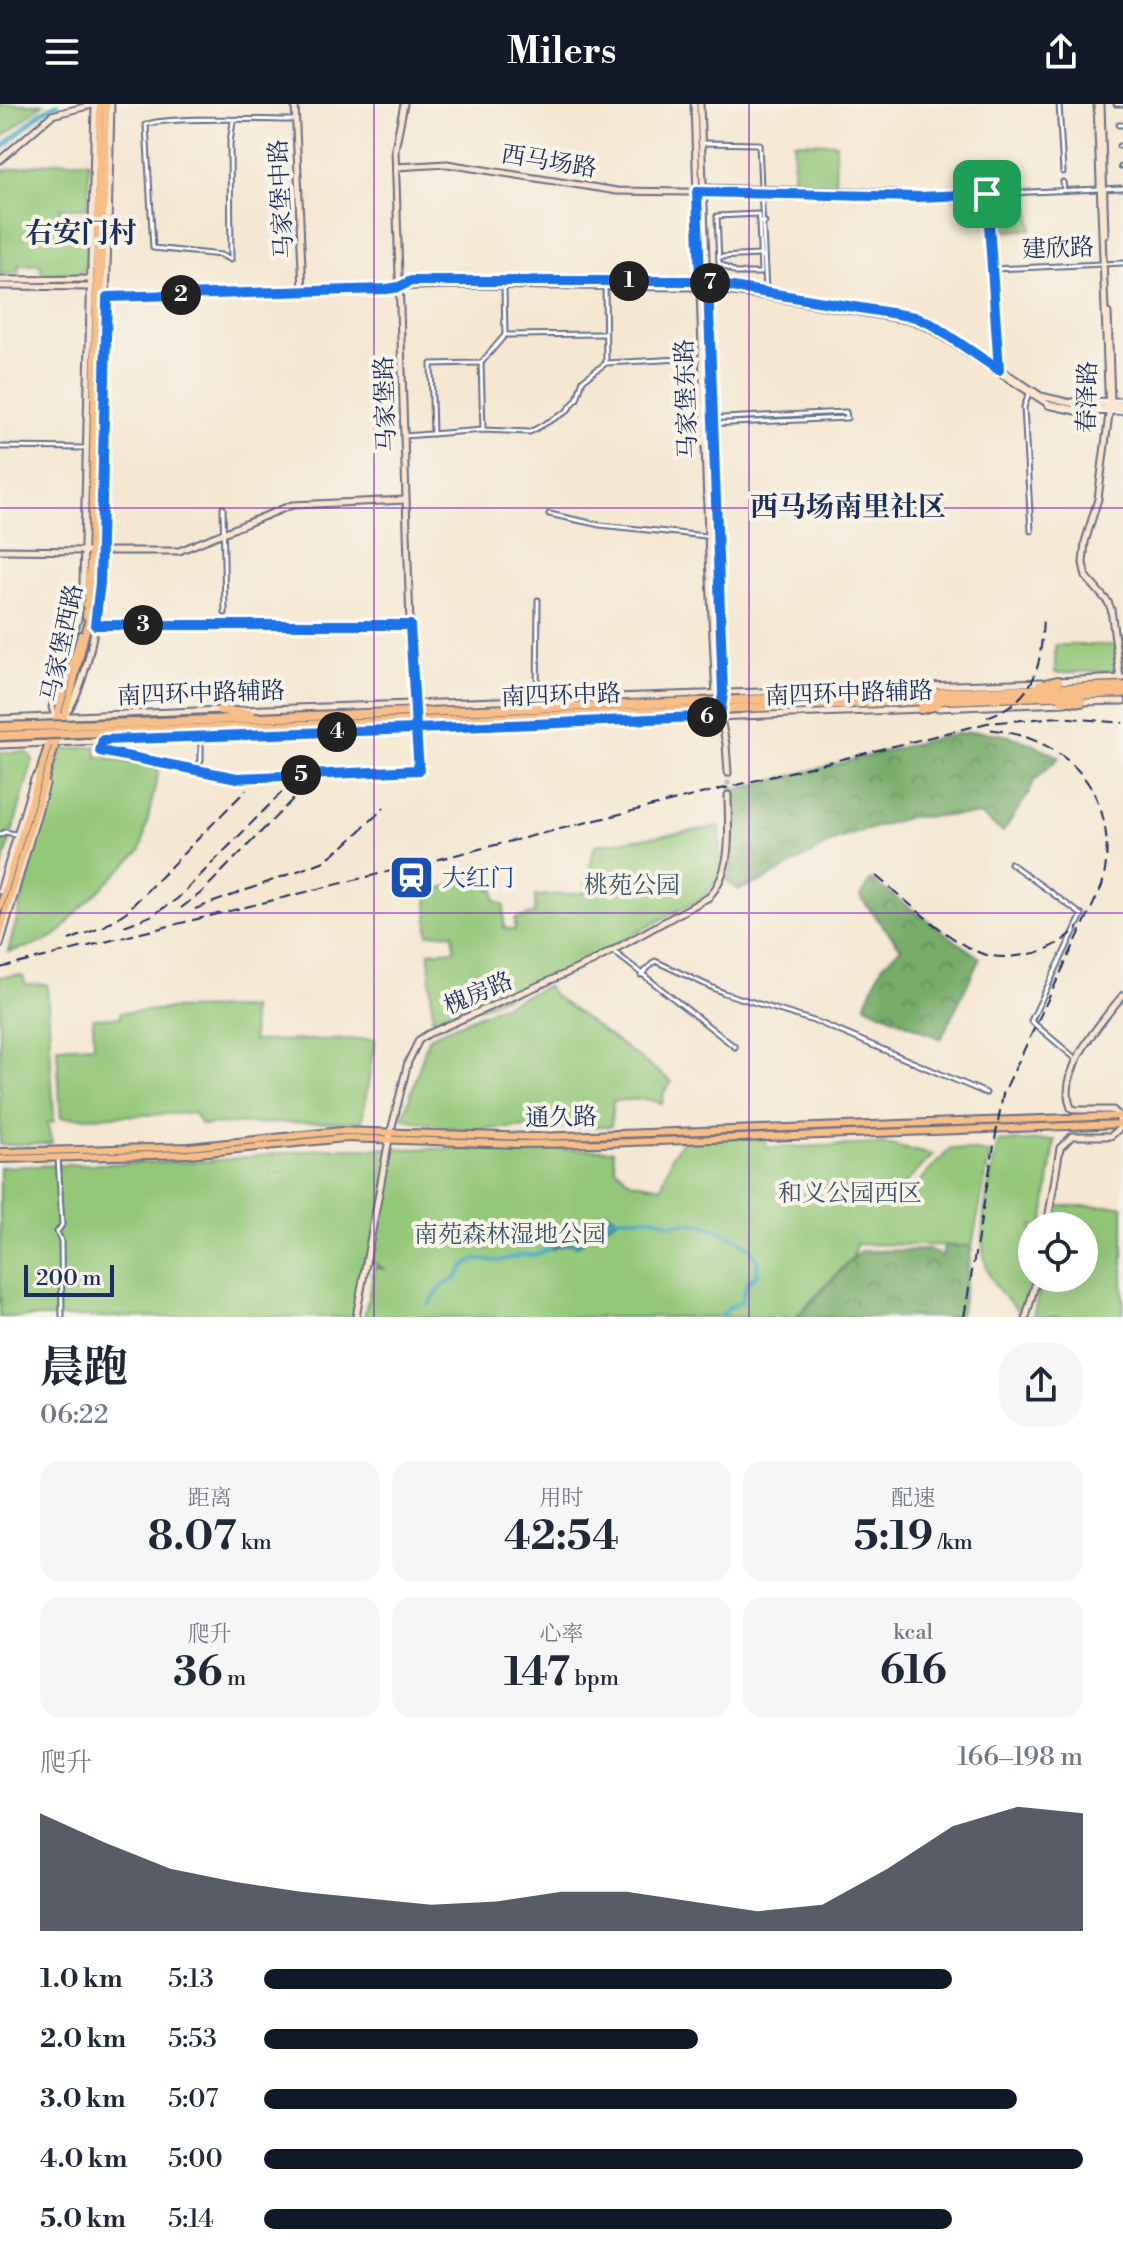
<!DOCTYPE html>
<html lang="zh">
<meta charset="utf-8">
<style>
:root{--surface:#fff;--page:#f6f6f7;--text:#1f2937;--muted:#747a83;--accent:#111827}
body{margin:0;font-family:"Libre Bodoni","Noto Serif SC",serif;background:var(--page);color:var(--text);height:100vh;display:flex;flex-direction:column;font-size:30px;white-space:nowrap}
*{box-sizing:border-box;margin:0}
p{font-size:26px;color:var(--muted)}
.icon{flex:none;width:44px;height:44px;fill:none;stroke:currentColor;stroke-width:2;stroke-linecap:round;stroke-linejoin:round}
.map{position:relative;height:1213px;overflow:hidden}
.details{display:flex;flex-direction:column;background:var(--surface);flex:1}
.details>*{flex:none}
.controls{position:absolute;left:1018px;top:1108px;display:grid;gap:16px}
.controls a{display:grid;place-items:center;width:80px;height:80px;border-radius:50%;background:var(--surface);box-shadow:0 8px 32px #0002;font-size:40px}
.scale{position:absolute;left:24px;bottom:20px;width:90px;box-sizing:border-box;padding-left:8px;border:4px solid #1b2f5e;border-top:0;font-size:22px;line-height:28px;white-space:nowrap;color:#1b2f5e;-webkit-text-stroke:6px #f7f3e8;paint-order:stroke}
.pin{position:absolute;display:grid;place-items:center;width:68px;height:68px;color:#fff;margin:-34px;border-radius:16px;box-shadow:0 4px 12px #0006}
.km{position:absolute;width:40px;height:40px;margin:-20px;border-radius:50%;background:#222;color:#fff;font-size:22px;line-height:40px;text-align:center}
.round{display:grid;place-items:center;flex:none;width:84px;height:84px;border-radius:32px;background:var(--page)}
.headline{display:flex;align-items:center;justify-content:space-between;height:136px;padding:0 40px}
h1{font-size:44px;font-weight:700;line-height:60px}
.stats{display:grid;grid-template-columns:repeat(3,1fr);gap:12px;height:136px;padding:8px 40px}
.stats div{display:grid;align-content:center;border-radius:20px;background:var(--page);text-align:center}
.stats b{font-size:40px;font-weight:700}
.stats small{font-size:22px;font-weight:400}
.stats p{font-size:22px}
.chart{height:224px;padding:16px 40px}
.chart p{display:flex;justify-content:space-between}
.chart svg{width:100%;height:144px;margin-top:8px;fill:var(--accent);opacity:.7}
ul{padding:0 40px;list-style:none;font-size:26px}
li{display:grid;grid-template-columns:128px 96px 1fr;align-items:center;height:60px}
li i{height:20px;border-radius:10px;background:var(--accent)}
header{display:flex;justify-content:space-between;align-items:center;height:104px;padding:0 40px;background:var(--accent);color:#fff;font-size:36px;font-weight:700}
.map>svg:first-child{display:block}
.green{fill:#94c879;stroke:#587c6c;stroke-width:2}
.forest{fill:url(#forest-crowns);stroke:#496e64;stroke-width:2}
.water{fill:#40a9c0;stroke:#2e6c8f;stroke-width:2}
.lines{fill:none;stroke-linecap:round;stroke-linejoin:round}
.canal{stroke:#40a9c0;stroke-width:4}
.river{stroke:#40a9c0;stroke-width:5}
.secondary-tunnel{stroke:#c9c2bb;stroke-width:5;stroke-dasharray:5 2.5;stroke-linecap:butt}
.street-casing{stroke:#676f87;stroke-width:7}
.secondary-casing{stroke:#676f87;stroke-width:9}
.primary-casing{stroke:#676f87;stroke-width:10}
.highway-casing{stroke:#676f87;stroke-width:12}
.street{stroke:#fff;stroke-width:3}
.secondary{stroke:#fce5cf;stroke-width:5}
.primary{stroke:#f7be88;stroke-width:6}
.highway{stroke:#f7be88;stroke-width:8}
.rail{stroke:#1b2f5e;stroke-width:2;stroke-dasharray:12 6;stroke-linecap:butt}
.highway-bridge-casing{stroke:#676f87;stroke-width:12;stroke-linecap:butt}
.highway-bridge{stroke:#f7be88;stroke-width:8}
.route-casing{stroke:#fff;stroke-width:16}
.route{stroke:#1a73e8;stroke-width:10}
.grid{fill:none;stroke:#7b2cbf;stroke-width:2;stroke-opacity:0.55}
.labels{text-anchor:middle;stroke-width:8;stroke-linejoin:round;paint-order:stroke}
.street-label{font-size:24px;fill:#1b2f5e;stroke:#f7f3e8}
.transit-label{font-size:24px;fill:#164399;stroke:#f7f3e8;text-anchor:start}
.park-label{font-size:24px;fill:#395565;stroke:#f7f3e8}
.quarter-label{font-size:28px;font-weight:bold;fill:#1b2f5e;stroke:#f7f3e8}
</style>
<header><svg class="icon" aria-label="menu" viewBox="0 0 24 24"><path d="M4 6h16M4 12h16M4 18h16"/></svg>Milers<svg class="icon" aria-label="share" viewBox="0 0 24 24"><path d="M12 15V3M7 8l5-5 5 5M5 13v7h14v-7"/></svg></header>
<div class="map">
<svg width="1123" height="1213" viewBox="0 0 1123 1213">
<defs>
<pattern id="forest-crowns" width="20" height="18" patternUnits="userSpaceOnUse" patternTransform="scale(2)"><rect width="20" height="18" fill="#77ac69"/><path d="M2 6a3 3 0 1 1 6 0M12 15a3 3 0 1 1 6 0" fill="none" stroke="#618c5a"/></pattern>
</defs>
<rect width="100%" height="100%" fill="#f7f3e8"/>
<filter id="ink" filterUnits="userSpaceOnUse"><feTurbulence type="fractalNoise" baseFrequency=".0125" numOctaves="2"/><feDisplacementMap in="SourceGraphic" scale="16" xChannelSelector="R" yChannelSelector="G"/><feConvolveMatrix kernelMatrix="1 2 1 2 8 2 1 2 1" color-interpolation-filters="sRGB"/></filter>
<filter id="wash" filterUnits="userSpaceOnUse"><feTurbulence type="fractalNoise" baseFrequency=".006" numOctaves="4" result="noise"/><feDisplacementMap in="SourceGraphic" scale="32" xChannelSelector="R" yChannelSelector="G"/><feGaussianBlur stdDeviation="1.8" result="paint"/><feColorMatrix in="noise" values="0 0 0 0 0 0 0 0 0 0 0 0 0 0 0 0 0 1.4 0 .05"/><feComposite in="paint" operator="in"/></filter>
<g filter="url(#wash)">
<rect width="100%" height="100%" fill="#f5e7d2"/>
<!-- green -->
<g class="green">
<path d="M 0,0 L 43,0 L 0,35 Z"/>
<path d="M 794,38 L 836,39 L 835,83 L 793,83 Z"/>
<path d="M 87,57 L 89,59 L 88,104 L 60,104 L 64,130 L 88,130 L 86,164 L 80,169 L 41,170 L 41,161 L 19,161 L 18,170 L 0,170 L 0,67 L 52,58 Z"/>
<path d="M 1029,92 L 1032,125 L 995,128 L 992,94 Z"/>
<path d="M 1055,541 L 1123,541 L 1123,566 L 1055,569 Z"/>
<path d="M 98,642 L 96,652 L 159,665 L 141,746 L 72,813 C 59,837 33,842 8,848 L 62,646 Z"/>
<path d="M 0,648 L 27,648 L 33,656 L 0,771 Z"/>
<path d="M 720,723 C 720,750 724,775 702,794 L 574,862 L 433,924 L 429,848 L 455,846 L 453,829 L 428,830 L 427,789 L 478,772 L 489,784 L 495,785 L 495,796 L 504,801 L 504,824 L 515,826 L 515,815 L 535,809 L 535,792 L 584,789 L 595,741 Z"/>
<path d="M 18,871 L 23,872 L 26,881 L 47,880 L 54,1018 L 47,1019 L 52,1039 L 0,1041 L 0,873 Z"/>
<path d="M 547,882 L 553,891 L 672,978 L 664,988 L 662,1000 L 647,995 L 613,997 L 611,1022 L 461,1025 L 403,1015 L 429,933 Z"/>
<path d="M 251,904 L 253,937 L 375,935 L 362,1017 L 201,1021 L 194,1009 L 61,1014 L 57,943 L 94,941 L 93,914 L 120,913 L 120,909 L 168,905 Z"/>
<path d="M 765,1028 L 766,1044 L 885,1040 L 933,1051 L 900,1085 L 904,1094 L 951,1044 L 990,1049 L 972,1142 L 856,1140 L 853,1153 L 795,1213 L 364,1213 L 375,1162 L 385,1166 L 375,1159 L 365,1157 L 354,1213 L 0,1213 L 0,1063 L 209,1057 L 331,1044 L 613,1046 L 615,1063 L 630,1077 L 661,1083 L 672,1052 L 687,1030 Z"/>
<path d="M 1055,1036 L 1043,1122 L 1032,1122 L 1032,1171 L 1021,1209 C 1012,1200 1002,1192 995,1181 C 969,1141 990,1081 998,1038 Z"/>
<path d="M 1055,1102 L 1123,1102 L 1123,1213 L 1033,1213 L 1042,1174 L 1084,1174 L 1087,1171 L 1084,1122 L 1053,1122 Z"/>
</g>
<!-- forest -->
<g class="forest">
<path d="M 971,628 C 1004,626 1032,639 1060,653 L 1034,677 L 1029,689 L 1003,728 L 979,711 L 909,713 L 838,735 L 763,777 L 738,786 L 727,777 L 731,758 L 731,687 L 945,632 Z"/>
<path d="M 871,776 L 980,854 L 941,935 L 865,901 L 882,862 L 901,844 L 860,793 Z"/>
<path d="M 944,1142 L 972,1142 L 960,1213 L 798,1213 L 860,1147 L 931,1146 L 942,1153 Z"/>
</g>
<!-- water -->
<path class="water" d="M 602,1108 L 608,1108 L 616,1113 L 617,1116 L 594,1128 L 577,1142 L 568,1140 L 549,1146 L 580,1127 Z"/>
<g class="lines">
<!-- canal -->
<g class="canal">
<path d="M 616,1114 L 655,1114 L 670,1120 L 693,1119 L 711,1124 L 738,1135 L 751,1145 L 757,1155 L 758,1170 L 747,1179 L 741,1198 L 730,1203 L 721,1213"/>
<path d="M 429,1200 L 441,1183 L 457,1174 L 464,1162 L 476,1155 L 498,1157 L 522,1151 L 535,1151 L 549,1145"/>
</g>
<!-- river -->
<path class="river" d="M 0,46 L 39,10 L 57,0"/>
</g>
</g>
<g filter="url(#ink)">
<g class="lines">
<!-- secondary-tunnel -->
<path class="secondary-tunnel" d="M 728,669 L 728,691"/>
<defs>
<g id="street">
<path d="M 1059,0 L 1063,68"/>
<path d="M 1116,0 L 1123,0"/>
<path d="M 233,17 L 230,39 L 231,156 L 221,151 L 153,144 L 146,21 C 161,12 270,16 295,16"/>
<path d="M 1119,21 L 1123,21"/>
<path d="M 703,39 L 759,40 L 766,188"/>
<path d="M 1119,42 L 1123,42"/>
<path d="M 1121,63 L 1123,63"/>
<path d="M 1063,78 L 1064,86"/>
<path d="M 987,90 L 999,266"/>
<path d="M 903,91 L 919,93 L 1123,84"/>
<path d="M 759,118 L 761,169 L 736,169 L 719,159 L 717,112 L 758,110 L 759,118 L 765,118"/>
<path d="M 719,153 L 759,151"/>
<path d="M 994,165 L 1123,159"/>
<path d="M 605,182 L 606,259"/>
<path d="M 505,231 L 604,230"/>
<path d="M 481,259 L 483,326"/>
<path d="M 1029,290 L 1024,303 L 1031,427"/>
<path d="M 1071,297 L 1123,296"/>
<path d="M 1048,302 L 1080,309 L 1123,308"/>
<path d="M 705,315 L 846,308 L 847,314 L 705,320"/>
<path d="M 433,330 L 431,260 L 481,259 L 505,231 L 504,183"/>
<path d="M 404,332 L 483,326 L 530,328 L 566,308 L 577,295 L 583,276 L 606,259 L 700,254"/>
<path d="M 0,343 L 84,344"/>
<path d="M 223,404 L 225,509"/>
<path d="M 549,410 L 600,421 L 715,433"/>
<path d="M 95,521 L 410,521"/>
<path d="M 537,595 L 538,496"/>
<path d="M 103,636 L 100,647 L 196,667 L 201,656 L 201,633"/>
<path d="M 196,667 L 237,674 L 419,666 L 416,626"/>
<path d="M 0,731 L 5,728 L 15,730"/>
<path d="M 1010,759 L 1082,811 L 1031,917 L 1076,955"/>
<path d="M 613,847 L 735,943"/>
<path d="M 641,871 L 655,857 L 724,889 L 820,919 L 986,989"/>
<path d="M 58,1054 L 62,1121 L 57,1128 L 61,1137 L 62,1213"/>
</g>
<g id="secondary">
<path d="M 295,0 L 303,188"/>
<path d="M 404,0 L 395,45 L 410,521 L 416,620"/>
<path d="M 694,0 L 708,433 L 716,593"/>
<path d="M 700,0 L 723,591"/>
<path d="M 1097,0 L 1109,310 L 1098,395 L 1085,438 L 1083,459 L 1086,473 L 1108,498 L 1111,505 L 1120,574"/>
<path d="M 1101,0 L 1105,131"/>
<path d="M 0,56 L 52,11 L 96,0"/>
<path d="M 396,63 L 447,60 L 617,87 L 903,91 L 895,89 L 703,84 L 697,88"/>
<path d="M 0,176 L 90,175"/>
<path d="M 0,182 L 91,183"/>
<path d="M 400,183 L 411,177 L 700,177 L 915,213 L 931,220 L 1041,292 L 1075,300 L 1123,300"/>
<path d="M 101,193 L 447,181 L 691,183 L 765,192 L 913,217 L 929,224 L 1048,300 L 1075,306 L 1123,304"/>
<path d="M 1108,209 L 1111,299"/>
<path d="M 0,446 L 87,447"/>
<path d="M 101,447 L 179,447 L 292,401 L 406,396"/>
<path d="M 1056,577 L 1123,574"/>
<path d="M 1080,598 L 1123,597"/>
<path d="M 936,604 L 1066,599"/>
<path d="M 241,606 L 1042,578"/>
<path d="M 720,610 L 726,640 L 728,669"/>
<path d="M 64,612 C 85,586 94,530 99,497 L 111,0"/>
<path d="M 55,613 L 52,603 L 78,515 L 83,479 L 95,0"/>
<path d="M 0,615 L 223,606"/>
<path d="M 560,619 L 922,605"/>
<path d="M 217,633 L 546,619"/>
<path d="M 0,641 L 203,633"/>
<path d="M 0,787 L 34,675 L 38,670"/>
<path d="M 0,841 L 46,680"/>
<path d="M 1047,1122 L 1060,1044 L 1072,1032 L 1111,1032 L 1120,1024 L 1119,1012 L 1113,1006 L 1076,1006 L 1071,1004 C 1056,967 1102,917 1123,891"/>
<path d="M 356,1213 L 389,1035 L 408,958 L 419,936 L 428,930 L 592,858 L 709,793 C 734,765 728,725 728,691"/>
<path d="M 1026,1213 L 1037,1174"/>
</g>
<g id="primary">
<path d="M 86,512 L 91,447 L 100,0"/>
<path d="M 0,803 L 81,531"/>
<path d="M 0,827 L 72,585 L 93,497 L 106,0"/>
<path d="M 0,1048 L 189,1043 L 341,1027 L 535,1033 L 1123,1012"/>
<path d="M 0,1055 L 189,1050 L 345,1034 L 517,1040 L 605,1039 L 1123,1020"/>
</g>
<g id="highway">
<path d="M 1040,581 L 1058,577"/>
<path d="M 872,584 L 890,588"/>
<path d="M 740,596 L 1123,582"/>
<path d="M 1062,596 L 1081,598"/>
<path d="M 741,604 L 1123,589"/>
<path d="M 921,605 L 937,601"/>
<path d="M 220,606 L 250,610"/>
<path d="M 420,608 L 700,598"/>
<path d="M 420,617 L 700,606"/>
<path d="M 135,619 L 411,608"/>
<path d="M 544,619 L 563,615"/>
<path d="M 135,627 L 412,617"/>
<path d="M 201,633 L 220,629"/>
</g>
</defs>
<!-- street casing -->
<use href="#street" class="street-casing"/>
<!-- secondary casing -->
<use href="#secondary" class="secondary-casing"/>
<!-- primary casing -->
<use href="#primary" class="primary-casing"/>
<!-- highway casing -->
<use href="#highway" class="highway-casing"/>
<!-- street -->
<use href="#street" class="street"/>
<!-- secondary -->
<use href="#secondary" class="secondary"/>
<!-- primary -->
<use href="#primary" class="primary"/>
<!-- highway -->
<use href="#highway" class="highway"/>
<!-- rail -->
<g class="rail">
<path d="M 987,613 C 1039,594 1041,560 1043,512"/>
<path d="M 876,772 C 903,793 955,844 987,851 C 999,854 1012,853 1024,851 C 1046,848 1063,839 1078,823"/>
<path d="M 181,804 L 201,789 L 304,684"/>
<path d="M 195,805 L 322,758 L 345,741 L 384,704"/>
<path d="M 124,822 L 153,811 L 177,795 L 286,684"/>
<path d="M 69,836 L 103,823 L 126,808 L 246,686"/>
<path d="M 0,864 L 987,619 L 1060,613 L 1123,619"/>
<path d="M 964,1213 L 1003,990 L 1102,782 C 1123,694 1071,632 985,625"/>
</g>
<defs>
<g id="highway-bridge">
<path d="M 700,598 L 740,596"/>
<path d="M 700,606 L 741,604"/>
<path d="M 411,608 L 420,608"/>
<path d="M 412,617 L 420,617"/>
<path d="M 0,623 L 135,619"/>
<path d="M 0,632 L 135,627"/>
</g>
</defs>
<!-- highway-bridge casing -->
<use href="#highway-bridge" class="highway-bridge-casing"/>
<!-- highway-bridge -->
<use href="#highway-bridge" class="highway-bridge"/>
</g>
</g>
<g class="lines" filter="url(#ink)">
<defs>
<path id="route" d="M 987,90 L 919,93 L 697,88 L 700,177 L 411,177 L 399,183 L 387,185 L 107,193 L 100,479 L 95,521 L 410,521 L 416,625 L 103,636 L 100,647 L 237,674 L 419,666 L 416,625 L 720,612 L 723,589 L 708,179 L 915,213 L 931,220 L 999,266 L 987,90"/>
</defs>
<!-- route casing -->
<use href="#route" class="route-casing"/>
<!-- route -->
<use href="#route" class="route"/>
</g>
<!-- grid -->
<path class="grid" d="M 374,0 L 374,1213M 749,0 L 749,1213M 0,404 L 1123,404M 0,809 L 1123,809"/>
<!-- icons -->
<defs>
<symbol id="station-square" viewBox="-11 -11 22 22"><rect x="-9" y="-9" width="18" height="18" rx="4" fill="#1a4fb4" stroke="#f7f3e8"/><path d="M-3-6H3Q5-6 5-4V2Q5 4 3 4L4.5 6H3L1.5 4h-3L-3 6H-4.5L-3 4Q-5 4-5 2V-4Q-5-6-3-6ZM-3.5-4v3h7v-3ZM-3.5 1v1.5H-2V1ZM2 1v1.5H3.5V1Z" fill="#fff"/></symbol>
</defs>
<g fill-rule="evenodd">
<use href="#station-square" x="386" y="748" width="51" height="51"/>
</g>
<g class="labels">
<!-- street labels -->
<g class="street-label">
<text transform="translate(549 57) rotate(9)" y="8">西马场路</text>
<text transform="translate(281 95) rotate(-93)" y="8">马家堡中路</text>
<text transform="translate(1058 144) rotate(-2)" y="8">建欣路</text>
<text transform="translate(1087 293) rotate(-89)" y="8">春泽路</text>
<text transform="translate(686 295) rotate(-92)" y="8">马家堡东路</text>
<text transform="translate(385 300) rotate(-92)" y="8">马家堡路</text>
<text transform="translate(62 539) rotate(-78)" y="8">马家堡西路</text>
<text transform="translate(201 589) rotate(-2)" y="8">南四环中路辅路</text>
<text transform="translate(849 589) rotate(-2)" y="8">南四环中路辅路</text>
<text transform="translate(561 591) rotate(-2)" y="8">南四环中路</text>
<text transform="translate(478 889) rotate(-23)" y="8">槐房路</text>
<text transform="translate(561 1013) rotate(-1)" y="8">通久路</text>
</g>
<!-- transit labels -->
<g class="transit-label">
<text x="442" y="782">大红门</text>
</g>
<!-- park labels -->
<g class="park-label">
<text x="632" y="789">桃苑公园</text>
<text x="850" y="1097">和义公园西区</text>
<text x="510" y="1138">南苑森林湿地公园</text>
</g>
<!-- quarter labels -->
<g class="quarter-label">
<text x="81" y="138">右安门村</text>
<text x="848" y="412">西马场南里社区</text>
</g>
</g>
</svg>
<div class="controls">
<a><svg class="icon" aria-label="locate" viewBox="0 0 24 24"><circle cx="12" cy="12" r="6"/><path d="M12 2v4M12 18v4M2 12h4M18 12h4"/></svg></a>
</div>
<div class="scale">200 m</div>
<div class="pin" style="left:987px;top:90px;background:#1e9e55"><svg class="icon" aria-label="arrive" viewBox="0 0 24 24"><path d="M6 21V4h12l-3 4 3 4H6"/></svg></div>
<b class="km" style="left:629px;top:177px">1</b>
<b class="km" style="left:181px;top:191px">2</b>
<b class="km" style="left:143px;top:521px">3</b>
<b class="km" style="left:337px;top:628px">4</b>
<b class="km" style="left:301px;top:671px">5</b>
<b class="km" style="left:707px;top:613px">6</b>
<b class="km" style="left:710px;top:179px">7</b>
</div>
<section class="details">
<div class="headline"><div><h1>晨跑</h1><p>06:22</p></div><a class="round"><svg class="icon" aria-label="share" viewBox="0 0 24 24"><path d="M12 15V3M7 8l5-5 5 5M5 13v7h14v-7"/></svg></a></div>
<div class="stats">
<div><p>距离</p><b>8.07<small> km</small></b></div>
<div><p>用时</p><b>42:54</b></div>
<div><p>配速</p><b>5:19<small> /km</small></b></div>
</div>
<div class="stats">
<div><p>爬升</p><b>36<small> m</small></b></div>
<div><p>心率</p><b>147<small> bpm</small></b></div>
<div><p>kcal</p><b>616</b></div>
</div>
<div class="chart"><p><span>爬升</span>166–198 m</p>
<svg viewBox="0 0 160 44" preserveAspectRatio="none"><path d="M0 44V8L10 17L20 25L30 29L40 32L50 34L60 36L70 35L80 32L90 32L100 35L110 38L120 36L130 25L140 12L150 6L160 8V44z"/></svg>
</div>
<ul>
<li><b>1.0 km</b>5:13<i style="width:84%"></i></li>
<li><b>2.0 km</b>5:53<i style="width:53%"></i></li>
<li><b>3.0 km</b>5:07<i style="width:92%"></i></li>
<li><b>4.0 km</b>5:00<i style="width:100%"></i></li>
<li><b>5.0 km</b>5:14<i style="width:84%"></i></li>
</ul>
</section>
